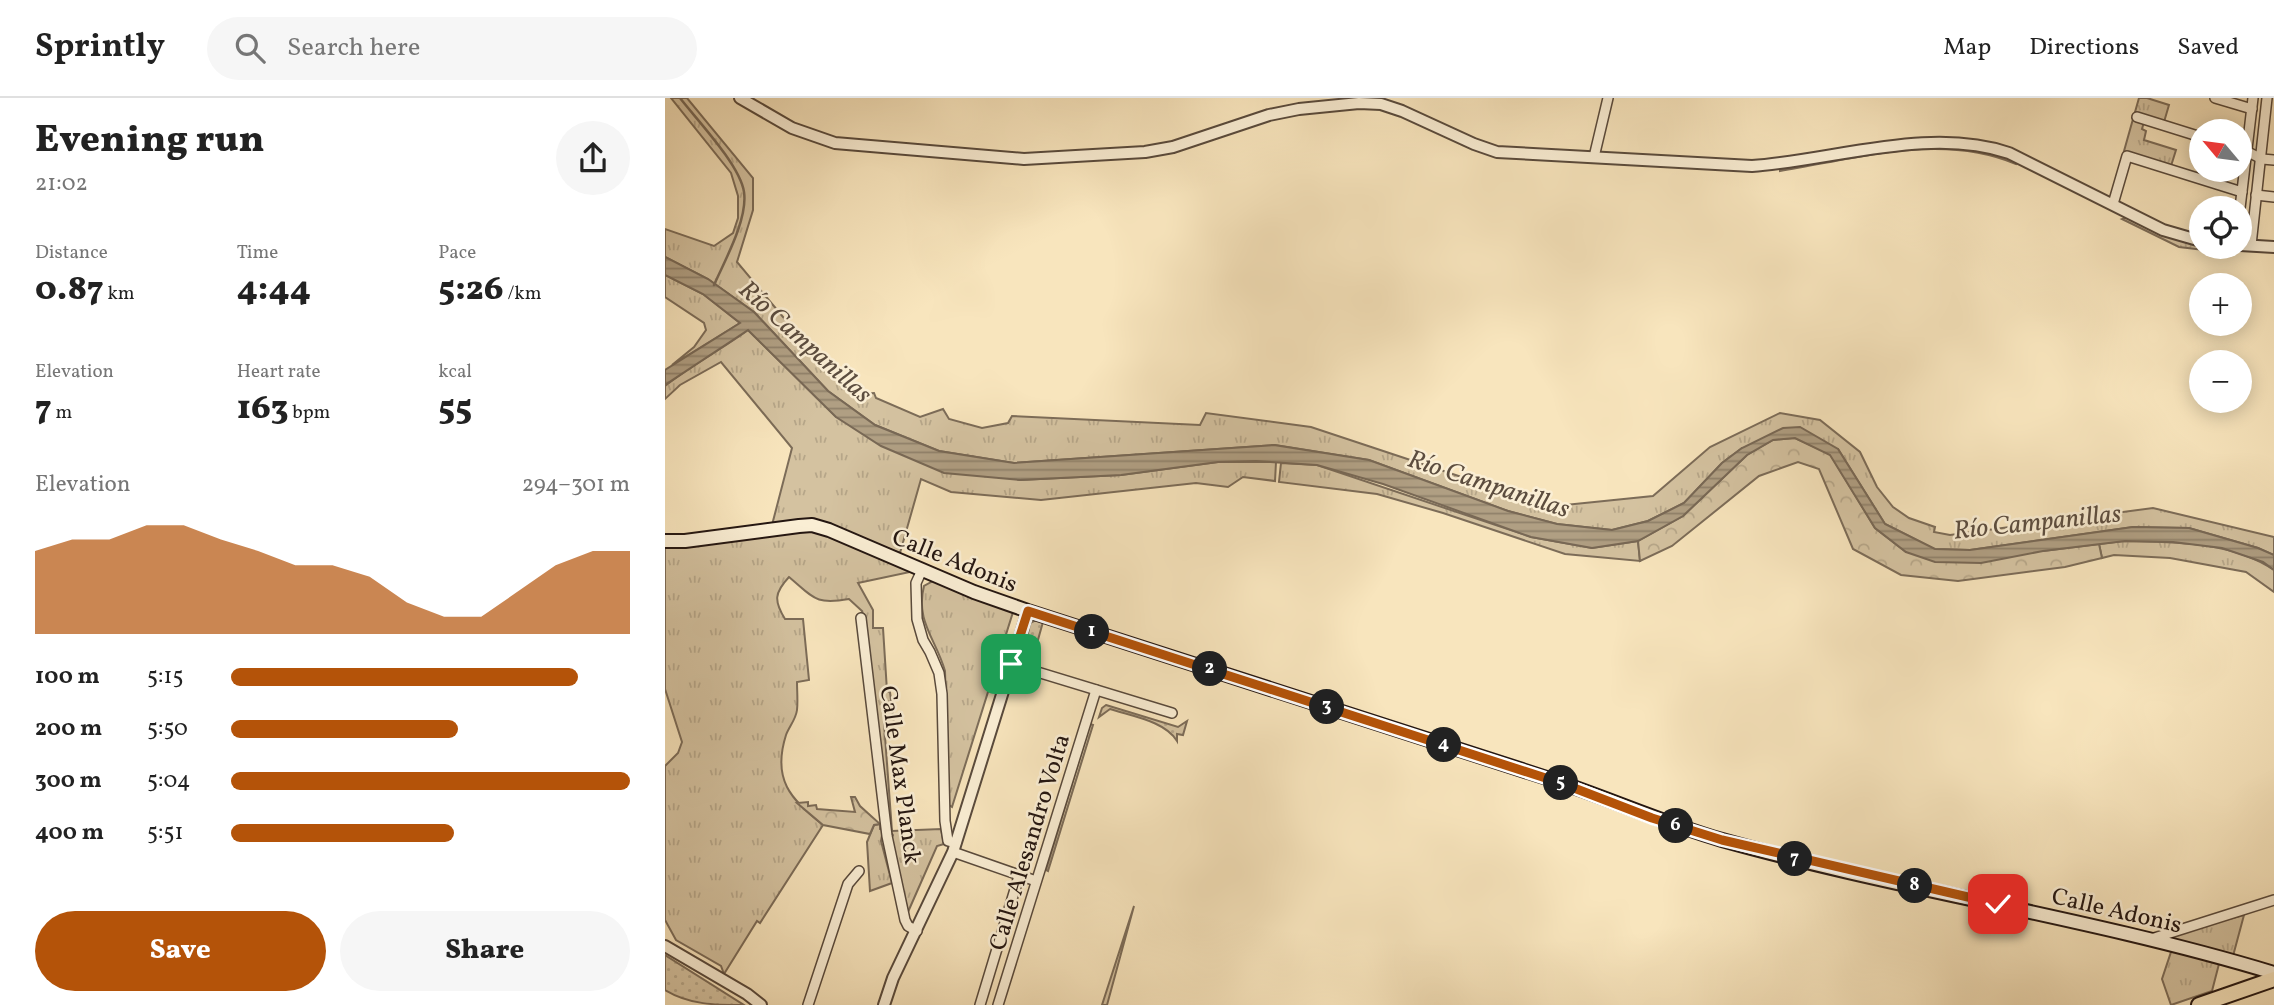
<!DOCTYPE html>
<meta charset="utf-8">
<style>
:root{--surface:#fff;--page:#f6f6f6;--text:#222;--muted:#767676;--line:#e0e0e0;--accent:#b45309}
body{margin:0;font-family:Vollkorn,serif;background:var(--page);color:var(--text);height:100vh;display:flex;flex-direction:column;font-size:26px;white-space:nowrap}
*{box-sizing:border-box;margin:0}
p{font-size:23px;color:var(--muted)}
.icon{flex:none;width:38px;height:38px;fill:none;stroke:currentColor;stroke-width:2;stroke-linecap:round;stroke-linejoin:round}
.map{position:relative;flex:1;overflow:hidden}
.drawer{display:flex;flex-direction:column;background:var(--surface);width:665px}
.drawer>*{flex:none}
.needle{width:46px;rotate:299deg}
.tools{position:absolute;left:1524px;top:21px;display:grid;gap:14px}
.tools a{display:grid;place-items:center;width:63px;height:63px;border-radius:50%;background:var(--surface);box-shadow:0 4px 18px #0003;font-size:35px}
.pin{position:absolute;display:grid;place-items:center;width:60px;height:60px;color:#fff;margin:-30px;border-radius:14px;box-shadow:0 4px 10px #0006}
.km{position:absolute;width:35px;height:35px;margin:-18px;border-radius:50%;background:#222;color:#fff;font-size:19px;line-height:35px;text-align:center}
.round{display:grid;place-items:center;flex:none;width:74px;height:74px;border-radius:37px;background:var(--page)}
.summary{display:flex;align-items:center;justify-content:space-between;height:119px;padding:0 35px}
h1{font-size:38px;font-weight:800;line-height:52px}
.stats{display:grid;grid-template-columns:repeat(3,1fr);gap:10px;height:119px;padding:7px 35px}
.stats div{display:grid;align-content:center}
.stats b{font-size:35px;font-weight:800}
.stats small{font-size:19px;font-weight:400}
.stats p{font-size:19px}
.chart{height:196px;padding:14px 35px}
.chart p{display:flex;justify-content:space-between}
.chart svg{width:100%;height:126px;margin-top:7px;fill:var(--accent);opacity:.7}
.primary-button{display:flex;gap:14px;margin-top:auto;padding:14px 35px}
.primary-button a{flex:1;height:80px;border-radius:42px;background:var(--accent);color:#fff;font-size:28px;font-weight:800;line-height:80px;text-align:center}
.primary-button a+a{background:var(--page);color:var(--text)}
ul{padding:0 35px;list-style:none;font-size:23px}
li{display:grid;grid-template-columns:112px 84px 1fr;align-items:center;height:52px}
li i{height:18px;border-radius:9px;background:var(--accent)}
header{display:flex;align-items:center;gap:42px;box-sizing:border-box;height:98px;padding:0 35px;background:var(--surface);border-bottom:2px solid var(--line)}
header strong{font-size:33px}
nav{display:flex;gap:38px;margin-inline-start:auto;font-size:24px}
.search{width:490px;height:63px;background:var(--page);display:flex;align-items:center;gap:18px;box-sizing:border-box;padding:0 24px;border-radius:38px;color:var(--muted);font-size:26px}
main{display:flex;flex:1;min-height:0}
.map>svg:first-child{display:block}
.grass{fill:url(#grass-tufts);stroke:#7c6c58;stroke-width:2}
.forest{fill:url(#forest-crowns);stroke:#7c6c58;stroke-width:2}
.park{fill:url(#park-dots);stroke:#7c6c58;stroke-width:2}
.water{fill:url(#water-rules);stroke:#786855;stroke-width:2}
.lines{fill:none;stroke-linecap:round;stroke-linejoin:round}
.stream{stroke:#786855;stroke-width:2.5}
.minor-casing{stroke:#594a3c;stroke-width:12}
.tertiary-casing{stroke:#594a3c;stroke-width:14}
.secondary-casing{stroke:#241611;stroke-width:16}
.primary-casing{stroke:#241611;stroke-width:18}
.minor{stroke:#faeed4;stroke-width:9}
.tertiary{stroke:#faeed4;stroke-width:10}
.secondary{stroke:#faeed4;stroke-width:12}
.primary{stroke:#f8e5bd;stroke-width:14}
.route-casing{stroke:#fff;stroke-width:14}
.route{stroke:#b45309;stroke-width:9}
.labels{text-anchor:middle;stroke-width:5;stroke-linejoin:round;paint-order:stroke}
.street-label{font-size:24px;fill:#241611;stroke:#faeed4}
.water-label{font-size:26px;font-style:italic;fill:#5c4d3f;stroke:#faeed4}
</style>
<header>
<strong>Sprintly</strong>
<div class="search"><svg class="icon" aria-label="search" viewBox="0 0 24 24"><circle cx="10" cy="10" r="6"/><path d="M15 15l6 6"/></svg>Search here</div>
<nav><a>Map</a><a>Directions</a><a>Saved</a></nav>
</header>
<main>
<section class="drawer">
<div class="summary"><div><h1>Evening run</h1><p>21:02</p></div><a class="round"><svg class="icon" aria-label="share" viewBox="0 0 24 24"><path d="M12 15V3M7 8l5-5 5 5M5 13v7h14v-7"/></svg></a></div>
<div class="stats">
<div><p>Distance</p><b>0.87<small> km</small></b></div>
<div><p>Time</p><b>4:44</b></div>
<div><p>Pace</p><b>5:26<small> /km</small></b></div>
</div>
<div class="stats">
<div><p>Elevation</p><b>7<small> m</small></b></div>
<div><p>Heart rate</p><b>163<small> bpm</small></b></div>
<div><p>kcal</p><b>55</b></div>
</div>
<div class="chart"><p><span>Elevation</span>294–301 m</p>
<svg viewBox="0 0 160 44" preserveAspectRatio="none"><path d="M0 44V15L10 11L20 11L30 6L40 6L50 11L60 15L70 20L80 20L90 24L100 33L110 38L120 38L130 29L140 20L150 15L160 15V44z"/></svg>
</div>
<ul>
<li><b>100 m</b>5:15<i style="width:87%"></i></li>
<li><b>200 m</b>5:50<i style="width:57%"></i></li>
<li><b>300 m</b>5:04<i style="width:100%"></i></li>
<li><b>400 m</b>5:51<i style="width:56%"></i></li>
</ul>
<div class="primary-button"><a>Save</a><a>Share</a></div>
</section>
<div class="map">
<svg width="1609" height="907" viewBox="0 0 1609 907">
<defs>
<pattern id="grass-tufts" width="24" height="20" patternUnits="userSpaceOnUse" patternTransform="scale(1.75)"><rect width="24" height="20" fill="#d4c2a0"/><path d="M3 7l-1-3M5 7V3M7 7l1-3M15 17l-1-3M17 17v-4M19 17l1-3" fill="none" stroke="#b6a689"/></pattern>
<pattern id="forest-crowns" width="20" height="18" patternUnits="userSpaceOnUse" patternTransform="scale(1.75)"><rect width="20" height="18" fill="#d4c2a0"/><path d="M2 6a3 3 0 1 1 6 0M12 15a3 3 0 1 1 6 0" fill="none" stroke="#b6a689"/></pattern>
<pattern id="park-dots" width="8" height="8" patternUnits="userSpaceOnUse" patternTransform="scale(1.75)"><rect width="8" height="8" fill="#d4c2a0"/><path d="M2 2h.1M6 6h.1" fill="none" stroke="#b6a689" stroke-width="1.8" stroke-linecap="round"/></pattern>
<pattern id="water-rules" width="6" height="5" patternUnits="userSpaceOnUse" patternTransform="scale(1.75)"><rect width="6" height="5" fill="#b09f83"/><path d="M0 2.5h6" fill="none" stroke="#8f816a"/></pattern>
</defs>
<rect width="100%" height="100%" fill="#f8e5bd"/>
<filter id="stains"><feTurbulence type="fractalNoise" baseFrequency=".00286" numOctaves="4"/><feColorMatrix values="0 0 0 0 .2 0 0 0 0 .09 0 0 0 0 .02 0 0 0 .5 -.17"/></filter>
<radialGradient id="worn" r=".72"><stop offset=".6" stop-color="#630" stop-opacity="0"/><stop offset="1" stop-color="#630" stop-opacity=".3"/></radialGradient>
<!-- grass -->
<g class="grass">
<path d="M 6,0 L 22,0 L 88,80 L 88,112 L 72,164 L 144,250 L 195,296 L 209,295 L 211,300 L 255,319 L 278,311 L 284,321 L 317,330 L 343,325 L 347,318 L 535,327 L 541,315 L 646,329 L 866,402 L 900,407 L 988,398 L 1045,349 L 1115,315 L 1155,322 L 1195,354 L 1212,389 L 1228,409 L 1244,420 L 1270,429 L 1269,434 L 1285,437 L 1488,410 L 1609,439 L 1609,457 L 1593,450 L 1524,430 L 1468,429 L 1305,452 L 1269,451 L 1220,426 L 1173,351 L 1077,350 L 1057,365 L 1019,405 L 983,423 L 947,432 L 892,426 L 843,413 L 704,362 L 610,347 L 349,365 L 274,353 L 210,327 L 163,293 L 89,214 L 43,181 L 0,159 L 0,131 L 49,148 L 68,135 L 73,120 L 73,98 L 66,75 Z"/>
<path d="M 1474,0 L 1482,0 L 1504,7 L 1499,24 L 1470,14 Z"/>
<path d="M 1468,21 L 1479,24 L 1477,31 L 1481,33 L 1479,42 L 1511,52 L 1506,68 L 1459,53 Z"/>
<path d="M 1246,49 L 1305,50 L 1352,63 L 1351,66 C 1276,34 1191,61 1115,73 L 1115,71 Z"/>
<path d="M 1462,119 C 1490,133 1518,146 1548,150 L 1547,153 L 1514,149 L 1457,121 Z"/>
<path d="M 0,177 L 38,196 L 75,225 L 7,267 L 29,249 L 41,232 L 39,225 L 0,199 Z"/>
<path d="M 83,232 L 171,319 L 355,382 L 456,377 L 553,364 L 611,364 L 610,383 L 578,379 L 563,389 L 531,385 L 376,402 L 286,394 L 256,381 L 235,455 L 154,424 L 107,427 L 127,350 L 56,264 L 15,287 L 0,301 L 0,288 C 26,267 56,252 83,232 Z"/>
<path d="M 616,365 L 652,367 L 866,439 L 927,450 L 973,443 L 975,463 L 900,456 L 778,415 L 712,396 L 614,384 Z"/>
<path d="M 145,430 L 245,471 L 245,474 L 193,485 L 208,512 L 208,530 L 218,530 L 222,593 L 225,594 L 229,625 L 219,625 L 227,733 L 276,731 L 279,746 L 272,748 L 243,814 L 226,741 L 228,737 L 225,733 L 197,513 L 184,501 C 150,507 149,500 124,479 C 109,495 109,503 120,521 L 138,521 L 144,582 L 132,584 C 132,593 133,603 132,612 C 131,621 124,629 121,637 C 107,681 125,701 158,727 L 95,825 L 92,823 L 59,876 L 56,868 L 11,842 L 0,822 L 0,668 L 13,655 L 17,644 L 0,591 L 0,448 Z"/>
<path d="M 1459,443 C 1509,444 1566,443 1609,472 L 1609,494 L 1581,474 L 1505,460 L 1449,457 L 1437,460 L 1434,446 Z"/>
<path d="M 268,483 L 348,514 L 287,709 L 284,707 L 280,573 C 271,541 250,523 259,488 Z"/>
<path d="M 425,626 L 428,627 L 383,773 L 381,772 Z"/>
<path d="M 215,726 L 215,731 L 218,732 L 216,743 L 227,785 L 205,793 L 202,744 L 209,727 Z"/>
<path d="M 469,808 L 442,907 L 437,907 Z"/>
<path d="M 1579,817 L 1568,858 L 1505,840 L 1507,836 Z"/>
<path d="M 1507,851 L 1555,862 L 1547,893 L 1506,907 L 1497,881 Z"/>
</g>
<!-- forest -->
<g class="forest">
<path d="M 1130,340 L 1165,356 L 1210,430 L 1241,454 L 1378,453 L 1434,446 L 1437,460 L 1400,469 L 1293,483 L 1236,477 L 1188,451 L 1154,371 L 1133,364 L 1094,378 L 1007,448 L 975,463 L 973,443 L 1018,418 L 1082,357 L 1108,342 Z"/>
<path d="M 186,699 L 190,699 L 195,708 L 215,726 L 209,727 L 205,736 L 158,727 L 132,705 L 143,704 L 143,708 L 151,707 L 152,711 L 190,714 Z"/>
</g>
<!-- park -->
<g class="park">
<path d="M 371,522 L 378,524 L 367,563 C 355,554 361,543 364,531 L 362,530 L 365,525 Z"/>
<path d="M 441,607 L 513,629 L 522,623 L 518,637 L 512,636 L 512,643 C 500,623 466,618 445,611 L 434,619 L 437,610 Z"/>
<path d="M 0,857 L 79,907 C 50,907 25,907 0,892 Z"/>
</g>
<!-- water -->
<path class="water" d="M 0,159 L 43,181 L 89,214 L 163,293 L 210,327 L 274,353 L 349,365 L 609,347 L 704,362 L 843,413 L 892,426 L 947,432 L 983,423 L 1019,405 L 1057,365 L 1077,350 L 1118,330 L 1135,329 L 1173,351 L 1220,426 L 1270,451 L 1305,452 L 1468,429 L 1524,430 L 1593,450 L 1609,457 L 1609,472 L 1598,464 L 1557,450 L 1508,444 L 1460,443 L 1378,453 L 1316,465 L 1270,464 L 1241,454 L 1210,430 L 1165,357 L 1130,340 L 1108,342 L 1082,357 L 1018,418 L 973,443 L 927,450 L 866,439 L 718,386 L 652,367 L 591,363 L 553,364 L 456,377 L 355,382 L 279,375 L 216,348 L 171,319 L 83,232 L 0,287 L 0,272 L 75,225 L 38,196 L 0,177 Z"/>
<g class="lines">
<!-- stream -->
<path class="stream" d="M 15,0 C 32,22 75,67 79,94 C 83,121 60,162 49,187"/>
<defs>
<g id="minor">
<path d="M 1550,0 L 1587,11"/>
<path d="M 1472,19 L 1536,39"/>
<path d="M 1575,50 L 1597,61 L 1609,62"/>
<path d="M 929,59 L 943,0"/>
<path d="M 1591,97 L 1609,99"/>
<path d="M 1448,106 L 1462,58 L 1577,94"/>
<path d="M 1575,110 L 1588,0"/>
<path d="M 1586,147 L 1602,0"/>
<path d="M 257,472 L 251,485 L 252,521 L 258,542 L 265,554 L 274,575 L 277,596 L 280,723 L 283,743 L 291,745"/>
<path d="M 196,520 L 222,738 L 240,822 L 243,828 L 252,833"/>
<path d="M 346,566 L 507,615"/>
<path d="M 288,754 L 371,783"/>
<path d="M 1486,841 L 1609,802"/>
<path d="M 143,907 L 183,786 L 194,773"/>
<path d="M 315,907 L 354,778"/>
<path d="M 333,907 L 431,592"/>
</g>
<g id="tertiary">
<path d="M 75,0 L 127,30 L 170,45 L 359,61 L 480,54 L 508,49 L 604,17 L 634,11 L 694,5 L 716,6 L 737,13 L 809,46 L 832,54 L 1087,68 C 1170,62 1265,28 1344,55 L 1498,132 L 1536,143"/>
<path d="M 1575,147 L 1609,149"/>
<path d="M 0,848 L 82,896 L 96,907"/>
<path d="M 219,907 L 228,880 L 288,754 L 363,513"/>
</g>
<path id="secondary" d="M 0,443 L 20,443 L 134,428 L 147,427 L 164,432 L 309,494 L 363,513 C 537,569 711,625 885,681 C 943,700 998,725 1057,742 C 1239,793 1428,820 1609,875"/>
<path id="primary" d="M 1534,907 L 1609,881"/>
</defs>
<!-- minor casing -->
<use href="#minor" class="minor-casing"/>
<!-- tertiary casing -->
<use href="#tertiary" class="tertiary-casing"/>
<!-- secondary casing -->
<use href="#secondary" class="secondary-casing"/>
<!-- primary casing -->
<use href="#primary" class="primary-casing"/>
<!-- minor -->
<use href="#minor" class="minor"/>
<!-- tertiary -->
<use href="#tertiary" class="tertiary"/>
<!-- secondary -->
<use href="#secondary" class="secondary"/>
<!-- primary -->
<use href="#primary" class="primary"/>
</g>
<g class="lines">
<defs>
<path id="route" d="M 346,566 L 363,513 L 896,685 L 987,720 L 1057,742 L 1333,806"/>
</defs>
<!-- route casing -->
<use href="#route" class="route-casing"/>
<!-- route -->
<use href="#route" class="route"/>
</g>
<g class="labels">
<!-- street labels -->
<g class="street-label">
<text transform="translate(290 462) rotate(22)" y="8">Calle Adonis</text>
<text transform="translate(236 677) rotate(82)" y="8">Calle Max Planck</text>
<text transform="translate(364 744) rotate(-73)" y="8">Calle Alesandro Volta</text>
<text transform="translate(1452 812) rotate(13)" y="8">Calle Adonis</text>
</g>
<!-- water labels -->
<g class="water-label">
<text transform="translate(141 243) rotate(42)" y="9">Río Campanillas</text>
<text transform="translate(824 385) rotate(18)" y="9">Río Campanillas</text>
<text transform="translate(1372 423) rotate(-6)" y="9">Río Campanillas</text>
</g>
</g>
<rect width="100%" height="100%" filter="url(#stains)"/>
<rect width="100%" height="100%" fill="url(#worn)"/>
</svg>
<div class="tools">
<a><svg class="needle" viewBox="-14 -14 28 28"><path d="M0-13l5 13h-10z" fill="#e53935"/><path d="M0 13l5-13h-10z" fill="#767676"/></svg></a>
<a><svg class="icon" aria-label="locate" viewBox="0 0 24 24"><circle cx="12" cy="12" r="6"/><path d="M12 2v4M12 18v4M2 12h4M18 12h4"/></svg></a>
<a>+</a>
<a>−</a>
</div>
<div class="pin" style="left:346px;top:566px;background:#1e9e55"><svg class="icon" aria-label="arrive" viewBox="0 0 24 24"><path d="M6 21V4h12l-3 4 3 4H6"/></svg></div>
<div class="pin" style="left:1333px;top:806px;background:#d93025"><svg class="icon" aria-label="check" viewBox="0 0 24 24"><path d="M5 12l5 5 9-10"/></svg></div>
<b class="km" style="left:427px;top:534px">1</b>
<b class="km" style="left:545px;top:571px">2</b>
<b class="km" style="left:662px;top:609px">3</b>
<b class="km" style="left:779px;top:647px">4</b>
<b class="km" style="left:896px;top:685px">5</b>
<b class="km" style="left:1011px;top:728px">6</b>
<b class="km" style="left:1130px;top:761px">7</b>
<b class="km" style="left:1250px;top:788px">8</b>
</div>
</main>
